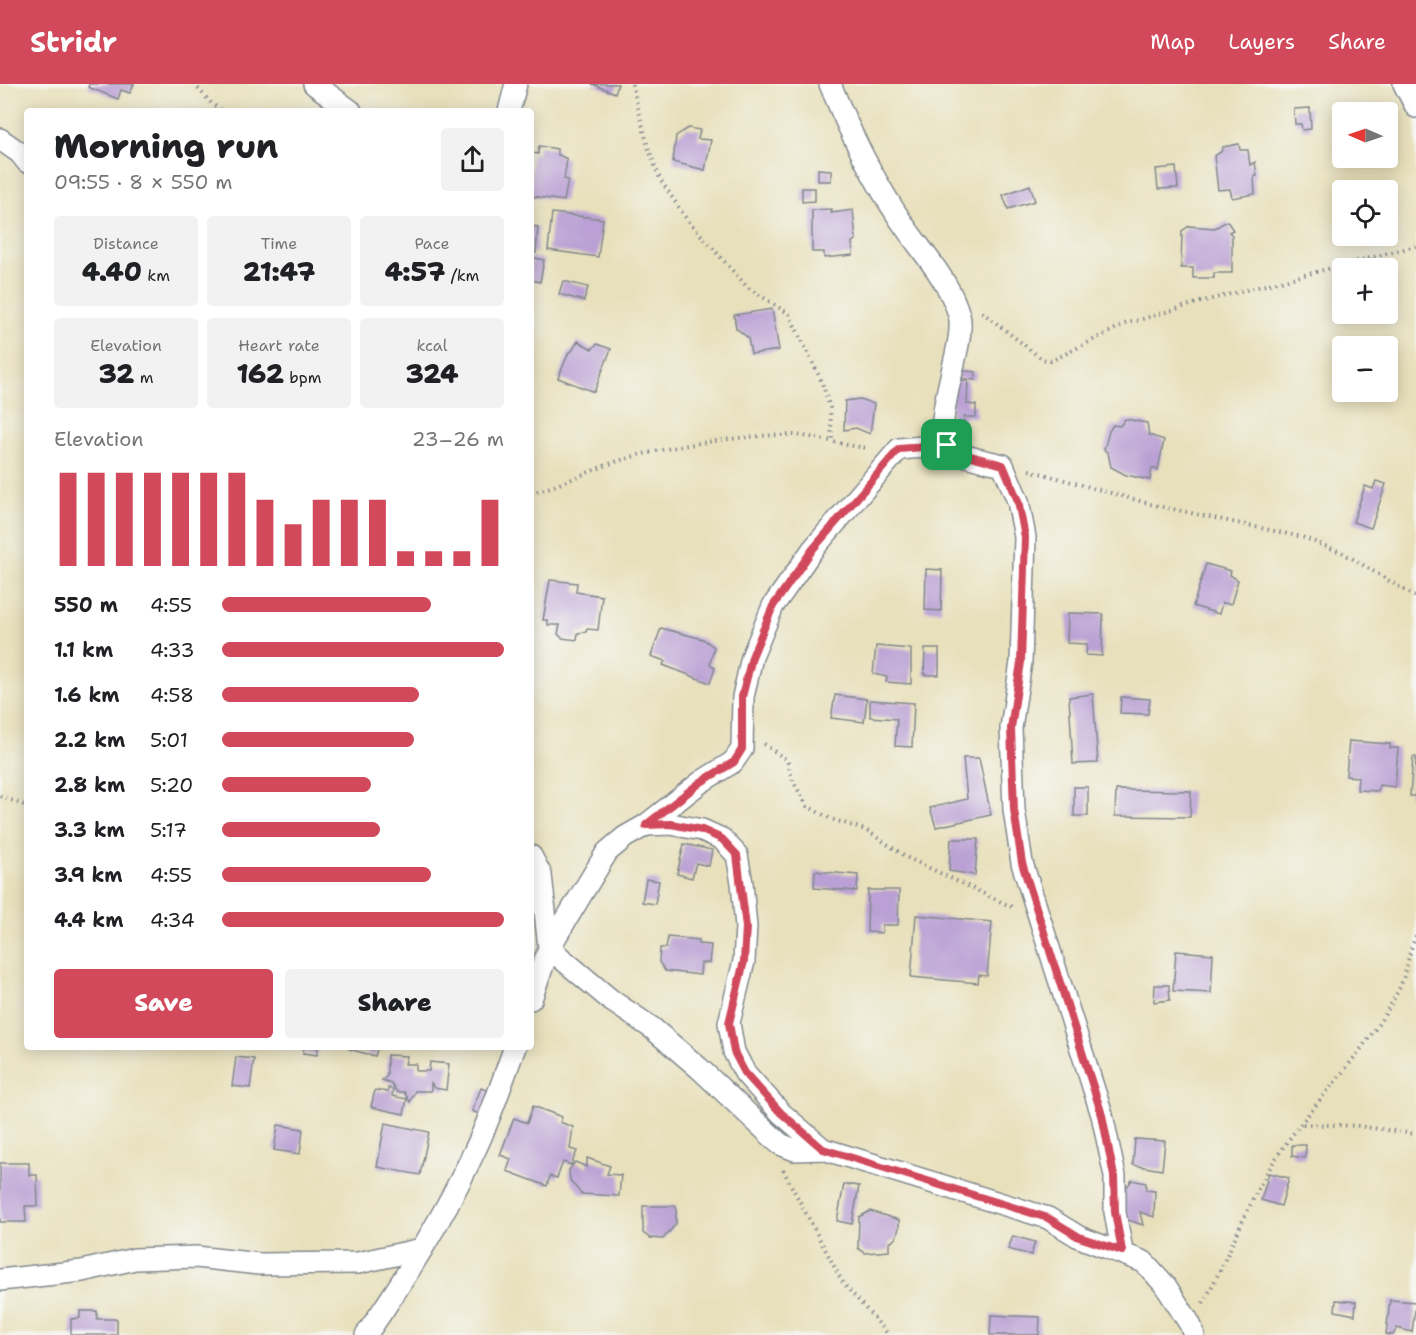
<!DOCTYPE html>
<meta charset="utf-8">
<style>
:root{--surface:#fff;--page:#f2f2f2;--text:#202124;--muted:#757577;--accent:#d1495b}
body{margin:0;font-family:"Shantell Sans",sans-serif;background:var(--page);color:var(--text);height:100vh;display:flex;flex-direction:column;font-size:22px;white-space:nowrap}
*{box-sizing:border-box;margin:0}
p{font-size:20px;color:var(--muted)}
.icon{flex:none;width:33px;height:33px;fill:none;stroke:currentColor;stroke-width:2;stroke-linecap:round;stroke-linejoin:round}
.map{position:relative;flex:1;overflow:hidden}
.side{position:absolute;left:24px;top:24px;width:510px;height:942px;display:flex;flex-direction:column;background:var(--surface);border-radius:6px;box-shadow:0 3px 15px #0003}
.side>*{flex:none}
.needle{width:39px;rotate:272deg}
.tools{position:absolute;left:1332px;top:18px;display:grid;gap:12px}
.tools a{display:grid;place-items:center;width:66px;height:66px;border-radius:6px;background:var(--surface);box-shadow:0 3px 15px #0003;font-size:30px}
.pin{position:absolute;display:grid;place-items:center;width:51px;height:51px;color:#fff;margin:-26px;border-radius:12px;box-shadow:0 3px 9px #0006}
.round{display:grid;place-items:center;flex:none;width:63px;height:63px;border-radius:6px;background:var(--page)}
.overview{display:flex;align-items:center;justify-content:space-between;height:102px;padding:0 30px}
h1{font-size:33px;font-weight:800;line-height:45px}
.stats{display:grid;grid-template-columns:repeat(3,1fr);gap:9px;height:102px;padding:6px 30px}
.stats div{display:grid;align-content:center;border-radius:6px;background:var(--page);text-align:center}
.stats b{font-size:26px;font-weight:800}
.stats small{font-size:16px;font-weight:400}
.stats p{font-size:16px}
.chart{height:168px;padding:12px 30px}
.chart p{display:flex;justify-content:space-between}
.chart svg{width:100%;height:108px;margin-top:6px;stroke:var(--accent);stroke-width:6}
.button{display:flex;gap:12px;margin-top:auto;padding:12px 30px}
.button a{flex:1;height:69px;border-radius:6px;background:var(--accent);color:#fff;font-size:24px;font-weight:800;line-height:69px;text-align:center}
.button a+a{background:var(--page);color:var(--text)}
ul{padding:0 30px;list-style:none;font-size:20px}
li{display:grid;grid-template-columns:96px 72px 1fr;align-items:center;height:45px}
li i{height:15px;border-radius:8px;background:var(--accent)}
header{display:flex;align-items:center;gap:36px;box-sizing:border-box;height:84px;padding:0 30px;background:var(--accent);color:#fff}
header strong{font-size:28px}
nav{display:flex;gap:33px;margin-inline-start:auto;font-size:21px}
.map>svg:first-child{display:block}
.building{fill:#baa0d4}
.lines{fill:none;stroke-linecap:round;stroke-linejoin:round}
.street-casing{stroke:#82888c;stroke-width:24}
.path{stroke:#82888c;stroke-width:4;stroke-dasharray:1.5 4.5;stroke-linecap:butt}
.street{stroke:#fff;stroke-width:21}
.route-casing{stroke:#fff;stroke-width:12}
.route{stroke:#d1495b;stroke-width:8}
</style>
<header>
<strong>Stridr</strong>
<nav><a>Map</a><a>Layers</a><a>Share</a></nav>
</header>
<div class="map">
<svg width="1416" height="1251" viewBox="0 0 1416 1251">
<rect width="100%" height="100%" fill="#f6f6f2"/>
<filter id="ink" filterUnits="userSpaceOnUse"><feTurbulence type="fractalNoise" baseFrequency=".0167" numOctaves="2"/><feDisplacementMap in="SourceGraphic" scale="12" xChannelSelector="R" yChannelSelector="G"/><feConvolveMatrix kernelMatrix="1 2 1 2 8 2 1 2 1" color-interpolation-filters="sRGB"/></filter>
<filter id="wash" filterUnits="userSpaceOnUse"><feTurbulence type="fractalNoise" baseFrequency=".008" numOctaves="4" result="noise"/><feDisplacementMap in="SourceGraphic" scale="24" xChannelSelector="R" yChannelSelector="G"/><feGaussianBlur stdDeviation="1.35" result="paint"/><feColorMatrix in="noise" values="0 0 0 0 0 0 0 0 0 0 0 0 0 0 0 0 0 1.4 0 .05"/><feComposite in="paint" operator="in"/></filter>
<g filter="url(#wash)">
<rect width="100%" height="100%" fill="#e8e0bb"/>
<g id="blocks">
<!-- building -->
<g class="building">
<path d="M 89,0 L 134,0 L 130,9 L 121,6 L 118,15 L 88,3 Z"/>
<path d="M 592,0 L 618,0 L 615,9 Z"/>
<path d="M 1310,24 L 1311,45 L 1302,46 L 1301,40 L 1295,40 L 1294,25 Z"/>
<path d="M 688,44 L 700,46 L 698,55 L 711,56 L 705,86 L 673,78 L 676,52 Z"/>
<path d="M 1239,60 L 1240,66 L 1248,66 L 1250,81 L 1255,78 L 1257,92 L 1254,93 L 1255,110 L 1232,114 L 1230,105 L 1218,106 L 1214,72 L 1221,68 L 1223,63 Z"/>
<path d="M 539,62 L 557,65 L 557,70 L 567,75 L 564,95 L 568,96 L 564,117 L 531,112 L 531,78 L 532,69 L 538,70 Z"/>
<path d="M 1176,83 L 1178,104 L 1158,105 L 1156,85 Z"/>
<path d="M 818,85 L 831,86 L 831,97 L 818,97 Z"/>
<path d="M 1030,101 L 1035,117 L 1008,125 L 1003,111 Z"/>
<path d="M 802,104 L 815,104 L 815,117 L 802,118 Z"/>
<path d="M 832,125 L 831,129 L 853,126 L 856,156 L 852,158 L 853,171 L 824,174 L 824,168 L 812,168 L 812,126 Z"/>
<path d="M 552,129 L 603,135 L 598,173 L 548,166 Z"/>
<path d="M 1227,137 L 1233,146 L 1229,148 L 1232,151 L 1232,189 L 1214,189 L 1214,194 L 1193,194 L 1193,184 L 1181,184 L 1182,147 L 1189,142 L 1215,144 Z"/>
<path d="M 531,142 L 538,143 L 536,169 L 531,169 Z"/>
<path d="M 531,173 L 544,176 L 540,198 L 531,196 Z"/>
<path d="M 563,197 L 588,203 L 584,217 L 559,210 Z"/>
<path d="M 772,225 L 779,266 L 751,270 L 748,254 L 736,244 L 734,231 Z"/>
<path d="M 578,257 L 592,265 L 597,260 L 611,265 L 594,308 L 558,294 L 569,268 L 572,267 Z"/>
<path d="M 958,286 L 976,288 L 975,296 L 957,294 Z"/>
<path d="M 952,296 L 968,297 L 967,320 L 976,321 L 976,333 L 964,333 L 964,340 L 951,340 Z"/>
<path d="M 860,315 L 874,320 L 870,350 L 856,344 L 844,346 L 845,317 Z"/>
<path d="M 1125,335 L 1147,339 L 1149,351 L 1164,356 L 1158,386 L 1152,384 L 1150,396 L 1126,391 L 1111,383 L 1108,369 L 1104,366 L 1109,347 L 1113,341 L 1120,342 Z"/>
<path d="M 1376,397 L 1386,400 L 1371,444 L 1353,438 L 1365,402 L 1373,405 Z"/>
<path d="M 1206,480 L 1231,487 L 1230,491 L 1238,496 L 1231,520 L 1222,519 L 1219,530 L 1193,522 Z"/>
<path d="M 926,485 L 942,486 L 941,527 L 925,526 Z"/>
<path d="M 550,496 L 577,499 L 576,508 L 602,512 L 598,546 L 587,545 L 586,548 L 578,549 L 577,556 L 562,554 L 558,550 L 560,541 L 548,541 L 548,536 L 543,536 Z"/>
<path d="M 1068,529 L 1103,530 L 1102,572 L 1086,571 L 1087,560 L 1067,559 Z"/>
<path d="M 661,544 L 703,555 L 714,563 L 710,580 L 715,584 L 710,599 L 663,581 L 665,577 L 651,572 Z"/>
<path d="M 876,562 L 911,565 L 911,600 L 886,598 L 887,593 L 873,590 Z"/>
<path d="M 925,565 L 939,565 L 939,591 L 924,591 Z"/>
<path d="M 1093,610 L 1098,679 L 1073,680 L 1069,613 Z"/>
<path d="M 835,611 L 867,615 L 864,638 L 831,634 Z"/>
<path d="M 1121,613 L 1150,615 L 1148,630 L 1120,629 Z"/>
<path d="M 870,616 L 914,619 L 912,663 L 895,662 L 897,635 L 870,633 Z"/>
<path d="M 1349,657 L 1390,660 L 1390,664 L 1398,664 L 1395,703 L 1379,701 L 1378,707 L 1357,706 L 1358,693 L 1346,692 Z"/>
<path d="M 1413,673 L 1416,673 L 1416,712 L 1410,712 Z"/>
<path d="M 963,674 L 979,674 L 991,731 L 936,743 L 930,724 L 967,715 Z"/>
<rect x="1074" y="703" width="14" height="29"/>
<path d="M 1116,706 L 1191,707 L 1190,733 L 1115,732 Z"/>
<path d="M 951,755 L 978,755 L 975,791 L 949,787 Z"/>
<path d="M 684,760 L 712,766 L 709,782 L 696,779 L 692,794 L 677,790 Z"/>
<path d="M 815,787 L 858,791 L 857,807 L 814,804 Z"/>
<path d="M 646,795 L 659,797 L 655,820 L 642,818 Z"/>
<path d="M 868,806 L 899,806 L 898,841 L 882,841 L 882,849 L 867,848 Z"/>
<path d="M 916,831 L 992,838 L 987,892 L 979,891 L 978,899 L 911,893 Z"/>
<path d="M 668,853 L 699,856 L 698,860 L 711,861 L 709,879 L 701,879 L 700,891 L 665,887 L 659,878 L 660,864 L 666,864 Z"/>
<path d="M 1176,867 L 1213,870 L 1211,909 L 1173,907 Z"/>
<path d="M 1155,901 L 1169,901 L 1170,916 L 1154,918 Z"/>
<path d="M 304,963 L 318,963 L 317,971 L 303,969 Z"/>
<path d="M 350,963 L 378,963 L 375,972 L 349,965 Z"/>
<path d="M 387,971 L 407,972 L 405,980 L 416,980 L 416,987 L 429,987 L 430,978 L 449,980 L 446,1006 L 434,1004 L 431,998 L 431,1007 L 415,1007 L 410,1018 L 404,1008 L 397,1008 L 391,999 L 382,996 L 387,992 Z"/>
<path d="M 236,973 L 254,975 L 250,1004 L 232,1002 Z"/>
<path d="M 388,1004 L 393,1005 L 392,1012 L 407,1015 L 404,1030 L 371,1023 L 375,1006 L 388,1008 Z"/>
<path d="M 481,1004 L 496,1010 L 486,1033 L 472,1027 Z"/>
<path d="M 533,1022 L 562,1033 L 560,1038 L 573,1043 L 570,1065 L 577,1067 L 571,1081 L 563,1078 L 557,1094 L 550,1092 L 547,1102 L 507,1087 L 511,1075 L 500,1071 L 514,1034 L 527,1039 Z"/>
<path d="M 385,1039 L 429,1048 L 420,1091 L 377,1083 Z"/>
<path d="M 278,1041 L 303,1045 L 300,1070 L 274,1066 Z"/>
<path d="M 1135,1055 L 1165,1057 L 1162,1086 L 1133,1081 Z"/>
<path d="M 1292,1061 L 1306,1061 L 1305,1074 L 1292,1072 Z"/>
<path d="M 587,1074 L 610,1082 L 607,1090 L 621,1091 L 619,1112 L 581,1110 L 570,1096 L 569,1086 L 575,1078 L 587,1083 Z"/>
<path d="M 0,1079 L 29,1079 L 29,1091 L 37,1091 L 38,1122 L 25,1122 L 26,1138 L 0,1138 Z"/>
<path d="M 1269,1089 L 1289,1094 L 1281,1122 L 1261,1116 Z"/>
<path d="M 1132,1096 L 1146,1099 L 1146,1106 L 1155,1107 L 1154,1133 L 1140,1128 L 1143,1141 L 1125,1135 L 1121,1111 Z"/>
<path d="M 844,1100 L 859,1102 L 852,1140 L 837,1137 Z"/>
<path d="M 643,1122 L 676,1122 L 676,1140 L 663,1155 L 650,1154 L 643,1149 Z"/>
<path d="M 870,1127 L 899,1136 L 899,1144 L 896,1154 L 889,1159 L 889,1167 L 865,1169 L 858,1164 L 859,1133 Z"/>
<path d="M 1013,1152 L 1035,1158 L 1031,1171 L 1008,1165 Z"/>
<path d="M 1336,1216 L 1356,1218 L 1355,1231 L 1335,1227 Z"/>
<path d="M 1390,1216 L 1416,1218 L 1412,1248 L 1397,1244 L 1393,1251 L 1386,1250 Z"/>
<path d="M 80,1227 L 97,1227 L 97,1235 L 117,1235 L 117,1251 L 71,1251 L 71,1235 L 80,1234 Z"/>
<path d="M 991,1231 L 1040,1233 L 1039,1251 L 990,1251 Z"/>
</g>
</g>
</g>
<g filter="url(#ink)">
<use href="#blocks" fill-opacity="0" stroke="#82888c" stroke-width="1.5"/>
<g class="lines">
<defs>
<g id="street">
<path d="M 314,0 L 351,27"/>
<path d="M 830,0 C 850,49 870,90 899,134 C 919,165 949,195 959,231 C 968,261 923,350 954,367 C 969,375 987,377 1003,381 L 1018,417 L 1025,453 L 1021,578 L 1011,644 L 1014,726 L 1022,779 L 1102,1031 L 1115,1092 L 1115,1128 L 1122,1167"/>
<path d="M 1404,0 L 1416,23"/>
<path d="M 509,27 L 516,0"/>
<path d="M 0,55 L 20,69 L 27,78"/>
<path d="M 646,741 L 701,698 L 733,678 L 742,665 L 743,613 L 752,573 L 773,522 L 813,465 L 899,365 L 947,361"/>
<path d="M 531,772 L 541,791 L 549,864 L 531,915"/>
<path d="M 823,1065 L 795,1066 L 780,1060 L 699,984 L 652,944 L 612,917 L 549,864 L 607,768 L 625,753 L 646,741 L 671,740 L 702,746 L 722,755 L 737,771 L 742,799 L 746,843 L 744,877 L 729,939 L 734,968 L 745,989 L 781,1029 L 823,1065 L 1048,1134 L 1079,1153 L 1144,1178 L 1165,1201 L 1190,1240 L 1194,1251"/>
<path d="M 0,1196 L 82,1187 L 135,1175 L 196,1173 L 259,1180 L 358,1179 L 422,1165"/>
<path d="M 366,1251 C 407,1192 445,1131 475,1066 C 491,1033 502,997 515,963"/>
</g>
</defs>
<!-- street casing -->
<use href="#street" class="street-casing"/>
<!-- path -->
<g class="path">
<path d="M 194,0 L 212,20 L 223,27"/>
<path d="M 632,0 L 648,63 L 660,95 L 686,134 L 747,203 L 789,230 L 822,298 L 830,324 L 832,357"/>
<path d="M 982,228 L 1042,275 L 1051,277 L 1125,240 L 1200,218 L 1416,162"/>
<path d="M 1029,386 L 1154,421 L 1302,453 L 1343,469 L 1416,513"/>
<path d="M 531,409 C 562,401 591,386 621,376 C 662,363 749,350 792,351 C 818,352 842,362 868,364"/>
<path d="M 764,660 L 787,676 L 793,697 L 807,722 L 831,735 L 866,746 L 908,774 L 1012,823"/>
<path d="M 0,712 L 27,722"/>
<path d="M 421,963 L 421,966 L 431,963"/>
<path d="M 1303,1040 L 1358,1042 L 1416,1050"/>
<path d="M 783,1086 L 843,1199 L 889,1251"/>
<path d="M 1203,1219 C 1231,1170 1248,1115 1280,1068 C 1318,1013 1369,965 1399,905 C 1407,889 1408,869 1416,852"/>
</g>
<!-- street -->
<use href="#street" class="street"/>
</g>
</g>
<g class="lines" filter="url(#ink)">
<defs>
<path id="route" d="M 947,361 L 953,367 L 1003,381 L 1018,417 L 1025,453 L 1021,578 L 1011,644 L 1014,726 L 1022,779 L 1102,1031 L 1114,1092 L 1115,1128 L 1122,1167 L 1079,1153 L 1048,1134 L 823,1065 L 781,1029 L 745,989 L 734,968 L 729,939 L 744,877 L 746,843 L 737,771 L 722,755 L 702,746 L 671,740 L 646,741 L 701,698 L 734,678 L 742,665 L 742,613 L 752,573 L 773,522 L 813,465 L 899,365 Z"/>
</defs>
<!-- route casing -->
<use href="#route" class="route-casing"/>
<!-- route -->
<use href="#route" class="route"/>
</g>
</svg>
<div class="tools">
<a><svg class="needle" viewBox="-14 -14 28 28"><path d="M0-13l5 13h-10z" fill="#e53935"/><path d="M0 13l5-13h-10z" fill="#757577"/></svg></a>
<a><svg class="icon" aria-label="locate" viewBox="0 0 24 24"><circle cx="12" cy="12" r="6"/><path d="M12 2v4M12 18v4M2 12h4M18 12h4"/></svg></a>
<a>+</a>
<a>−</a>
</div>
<div class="pin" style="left:947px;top:361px;background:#1e9e55"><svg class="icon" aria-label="arrive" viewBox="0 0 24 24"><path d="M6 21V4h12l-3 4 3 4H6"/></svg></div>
<section class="side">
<div class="overview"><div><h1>Morning run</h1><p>09:55 · 8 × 550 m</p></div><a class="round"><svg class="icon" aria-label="share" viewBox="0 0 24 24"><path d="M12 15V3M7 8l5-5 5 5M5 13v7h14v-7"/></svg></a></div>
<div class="stats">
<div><p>Distance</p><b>4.40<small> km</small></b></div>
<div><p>Time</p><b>21:47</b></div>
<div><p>Pace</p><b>4:57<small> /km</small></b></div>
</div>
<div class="stats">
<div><p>Elevation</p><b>32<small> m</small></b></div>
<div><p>Heart rate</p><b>162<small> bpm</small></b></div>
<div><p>kcal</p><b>324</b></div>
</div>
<div class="chart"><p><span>Elevation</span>23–26 m</p>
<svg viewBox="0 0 160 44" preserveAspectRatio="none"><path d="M5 44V6M15 44V6M25 44V6M35 44V6M45 44V6M55 44V6M65 44V6M75 44V17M85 44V27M95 44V17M105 44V17M115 44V17M125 44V38M135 44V38M145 44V38M155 44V17"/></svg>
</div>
<ul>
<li><b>550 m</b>4:55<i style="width:74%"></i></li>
<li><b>1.1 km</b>4:33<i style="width:100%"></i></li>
<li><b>1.6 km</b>4:58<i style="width:70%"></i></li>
<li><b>2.2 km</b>5:01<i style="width:68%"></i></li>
<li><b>2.8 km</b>5:20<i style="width:53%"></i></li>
<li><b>3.3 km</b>5:17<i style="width:56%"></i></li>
<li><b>3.9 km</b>4:55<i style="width:74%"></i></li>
<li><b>4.4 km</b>4:34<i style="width:100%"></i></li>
</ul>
<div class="button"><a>Save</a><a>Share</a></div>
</section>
</div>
